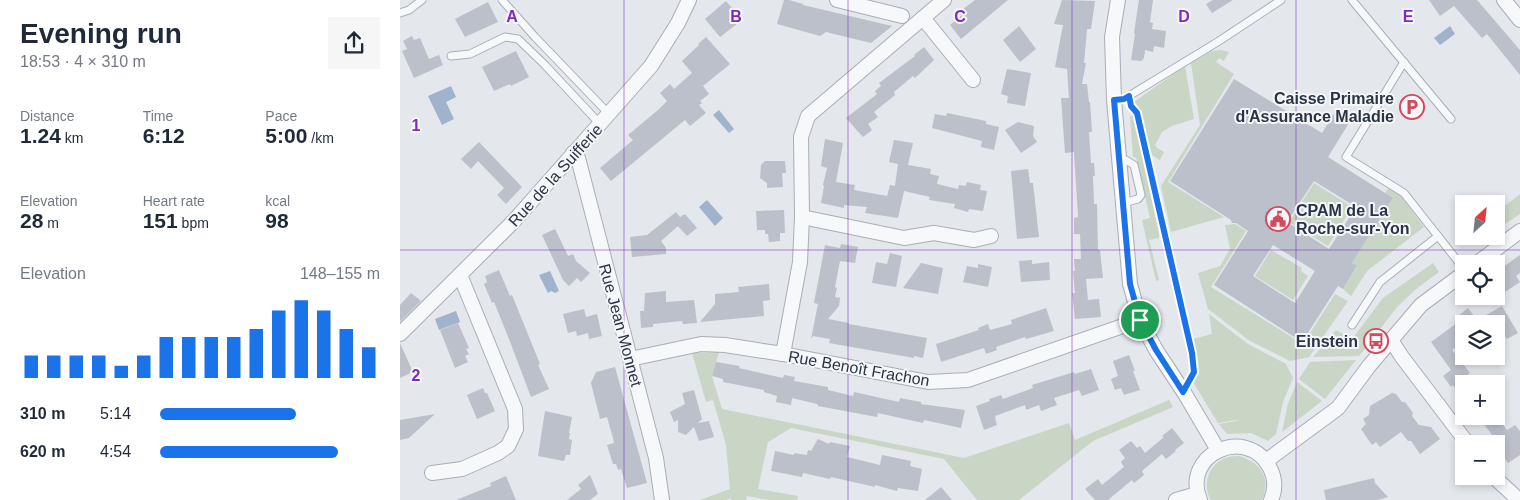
<!DOCTYPE html>
<meta charset="utf-8">
<style>
:root{--surface:#fff;--page:#f6f6f7;--text:#1f2937;--muted:#747a83;--accent:#1a73e8}
body{margin:0;font-family:Arial,sans-serif;background:var(--page);color:var(--text);height:100vh;display:flex;flex-direction:column;font-size:19px;white-space:nowrap}
*{box-sizing:border-box;margin:0}
p{font-size:16px;color:var(--muted)}
.icon{flex:none;width:28px;height:28px;fill:none;stroke:currentColor;stroke-width:2;stroke-linecap:round;stroke-linejoin:round}
.map{position:relative;flex:1;overflow:hidden}
.sheet{display:flex;flex-direction:column;background:var(--surface);width:400px}
.sheet>*{flex:none}
.needle{width:32px;rotate:27deg}
.tools{position:absolute;left:1055px;top:195px;display:grid;gap:10px}
.tools a{display:grid;place-items:center;width:50px;height:50px;border-radius:0px;background:var(--surface);box-shadow:0 2px 8px #0003;font-size:25px}
.pin{position:absolute;display:grid;place-items:center;width:42px;height:42px;color:#fff;margin:-21px;border:2px solid #fff;border-radius:50%;box-shadow:0 1px 5px #0007}
.round{display:grid;place-items:center;flex:none;width:52px;height:52px;border-radius:0px;background:var(--page)}
.head{display:flex;align-items:center;justify-content:space-between;height:85px;padding:0 20px}
h1{font-size:28px;font-weight:800;line-height:38px}
.metrics{display:grid;grid-template-columns:repeat(3,1fr);gap:8px;height:85px;padding:5px 20px}
.metrics div{display:grid;align-content:center}
.metrics b{font-size:21px;font-weight:800}
.metrics small{font-size:14px;font-weight:400}
.metrics p{font-size:14px}
.chart{height:140px;padding:10px 20px}
.chart p{display:flex;justify-content:space-between}
.chart svg{width:100%;height:90px;margin-top:5px;stroke:var(--accent);stroke-width:6}
ul{padding:0 20px;list-style:none;font-size:16px}
li{display:grid;grid-template-columns:80px 60px 1fr;align-items:center;height:38px}
li i{height:12px;border-radius:6px;background:var(--accent)}
main{display:flex;flex:1;min-height:0}
.map>svg:first-child{display:block}
.green{fill:#c9d6c5}
.water{fill:#9fb4cc}
.building{fill:#bbc0ca;fill-rule:evenodd}
.lines{fill:none;stroke-linecap:round;stroke-linejoin:round}
.service-casing{stroke:#a9aeb7;stroke-width:9}
.minor-casing{stroke:#a9aeb7;stroke-width:16}
.service{stroke:#f7f8fa;stroke-width:7}
.minor{stroke:#f7f8fa;stroke-width:14}
.route-casing{stroke:#fff;stroke-width:10}
.route{stroke:#1a73e8;stroke-width:6}
.grid{fill:none;stroke:#7b2cbf;stroke-width:1;stroke-opacity:0.55}
.labels{text-anchor:middle;stroke-width:4;stroke-linejoin:round;paint-order:stroke}
.poi-label{font-size:16px;font-weight:bold;fill:#2b3445;stroke:#f4f6f9;text-anchor:end}
.street-label{font-size:16px;fill:#2b3445;stroke:#f4f6f9}
.grid-label{font-size:16px;text-anchor:middle;font-weight:bold;fill:#7b2cbf;stroke:#f4f6f9;stroke-width:4;stroke-linejoin:round;paint-order:stroke}
</style>
<main>
<section class="sheet">
<div class="head"><div><h1>Evening run</h1><p>18:53 · 4 × 310 m</p></div><a class="round"><svg class="icon" aria-label="share" viewBox="0 0 24 24"><path d="M12 15V3M7 8l5-5 5 5M5 13v7h14v-7"/></svg></a></div>
<div class="metrics">
<div><p>Distance</p><b>1.24<small> km</small></b></div>
<div><p>Time</p><b>6:12</b></div>
<div><p>Pace</p><b>5:00<small> /km</small></b></div>
</div>
<div class="metrics">
<div><p>Elevation</p><b>28<small> m</small></b></div>
<div><p>Heart rate</p><b>151<small> bpm</small></b></div>
<div><p>kcal</p><b>98</b></div>
</div>
<div class="chart"><p><span>Elevation</span>148–155 m</p>
<svg viewBox="0 0 160 44" preserveAspectRatio="none"><path d="M5 44V33M15 44V33M25 44V33M35 44V33M45 44V38M55 44V33M65 44V24M75 44V24M85 44V24M95 44V24M105 44V20M115 44V11M125 44V6M135 44V11M145 44V20M155 44V29"/></svg>
</div>
<ul>
<li><b>310 m</b>5:14<i style="width:62%"></i></li>
<li><b>620 m</b>4:54<i style="width:81%"></i></li>
</ul>
</section>
<div class="map">
<svg width="1120" height="500" viewBox="0 0 1120 500">
<rect width="100%" height="100%" fill="#e4e7ec"/>
<!-- green -->
<g class="green">
<path d="M 820,50 L 829,52 L 824,61 L 819,58 L 816,62 L 834,74 L 768,182 L 824,217 L 771,232 L 761,186 L 800,125 L 791,63 L 812,51 Z"/>
<path d="M 785,66 L 794,119 L 772,126 L 762,132 L 755,145 L 757,148 L 764,152 L 760,160 L 752,155 L 739,110 L 734,102 Z"/>
<path d="M 733,114 L 759,233 L 759,238 L 749,240 L 759,280 L 756,281 L 742,220 L 750,218 L 736,157 L 733,157 L 730,117 Z"/>
<path d="M 914,183 L 952,207 L 928,246 L 889,222 Z"/>
<path d="M 989,187 L 1001,196 L 1024,227 L 967,271 L 951,296 L 943,289 L 957,267 L 952,263 L 993,198 L 985,193 Z"/>
<path d="M 1120,194 L 1120,214 L 1096,230 L 1096,213 Z"/>
<path d="M 835,224 L 846,231 L 811,287 L 903,344 L 935,294 L 948,301 L 909,357 L 890,361 L 850,341 L 808,309 L 798,273 L 820,266 L 830,249 L 825,225 Z"/>
<path d="M 871,250 L 902,268 L 901,271 L 908,276 L 893,300 L 855,276 Z"/>
<path d="M 1033,263 L 1039,272 L 1016,289 L 998,306 L 959,356 L 913,357 L 936,330 L 952,339 L 983,298 Z"/>
<path d="M 809,314 L 848,344 L 886,364 L 893,378 L 883,402 L 876,434 L 868,441 L 851,433 L 827,434 L 819,424 L 840,420 L 835,420 L 818,423 L 793,382 C 800,367 797,355 793,339 L 812,334 Z"/>
<path d="M 319,352 L 312,376 L 322,409 L 564,458 L 669,423 L 675,440 L 769,400 L 773,407 L 693,441 L 619,500 L 577,500 L 544,459 L 391,428 L 368,442 L 358,489 L 398,496 L 397,500 L 369,500 L 347,496 L 346,500 L 331,500 L 331,498 L 326,500 L 300,500 L 330,489 L 326,445 L 313,400 L 306,402 L 292,353 Z"/>
<path d="M 956,360 L 925,399 L 899,379 L 910,362 Z"/>
<path d="M 897,382 L 922,401 L 882,432 L 888,404 Z"/>
<path d="M 839,456 C 860,462 872,478 862,500 L 811,500 C 803,487 807,469 820,461 C 825,457 832,456 839,456 Z"/>
</g>
<!-- water -->
<g class="water">
<path d="M 1050,26 L 1055,34 L 1040,45 L 1034,38 Z"/>
<path d="M 51,86 L 56,97 L 46,102 L 54,119 L 42,125 L 28,96 Z"/>
<path d="M 319,110 L 334,129 L 329,133 L 313,115 Z"/>
<path d="M 307,200 L 323,218 L 315,226 L 299,207 Z"/>
<path d="M 150,271 L 159,291 L 155,293 L 151,291 L 148,293 L 139,275 Z"/>
<path d="M 56,311 L 60,322 L 39,330 L 35,319 Z"/>
</g>
<!-- building -->
<g class="building">
<path d="M 384,0 L 389,0 L 403,4 L 403,5 L 492,26 L 471,43 L 426,32 L 420,36 L 377,24 Z"/>
<path d="M 575,0 L 608,0 L 561,39 L 550,25 L 565,12 L 563,9 Z"/>
<path d="M 662,0 L 695,1 L 691,29 L 687,29 L 684,63 L 686,63 L 682,84 L 687,84 L 689,102 L 690,102 L 692,132 L 689,132 L 691,163 L 694,163 L 695,176 L 693,176 L 694,204 L 697,204 L 698,250 L 700,250 L 703,278 L 686,279 L 688,300 L 699,299 L 701,317 L 675,319 L 672,293 L 675,293 L 673,271 L 675,271 L 674,259 L 681,259 L 680,234 L 674,234 L 674,218 L 678,217 L 674,152 L 665,153 L 661,98 L 669,98 L 667,69 L 655,67 L 663,25 L 654,24 Z"/>
<path d="M 739,0 L 753,0 L 750,22 L 753,23 L 752,29 L 766,31 L 764,48 L 754,46 L 753,52 L 745,50 L 744,58 L 741,61 L 731,60 L 735,34 L 734,33 Z"/>
<path d="M 813,0 L 833,0 L 812,13 L 806,4 Z"/>
<path d="M 1029,0 L 1077,0 L 1120,50 L 1120,75 L 1087,34 L 1082,38 L 1054,6 L 1040,16 Z"/>
<path d="M 326,1 L 342,20 L 320,37 L 305,19 Z"/>
<path d="M 88,2 L 98,22 L 65,37 L 55,19 Z"/>
<path d="M 619,26 L 636,49 L 620,62 L 603,40 Z"/>
<path d="M 12,36 L 14,40 L 20,38 L 29,59 L 39,55 L 43,65 L 14,78 L 2,51 L 7,49 L 3,41 Z"/>
<path d="M 306,37 L 330,64 L 303,86 L 309,94 L 300,101 L 302,103 L 299,105 L 306,113 L 290,126 L 285,120 L 211,181 L 200,168 L 233,140 L 228,135 L 258,110 L 267,101 L 260,93 L 270,84 L 274,89 L 292,73 L 282,61 L 299,45 L 298,44 Z"/>
<path d="M 524,47 L 534,60 L 515,78 L 513,76 L 494,92 L 495,95 L 474,112 L 478,117 L 468,124 L 472,130 L 463,137 L 446,118 L 477,94 L 475,91 L 481,86 L 479,83 L 515,56 L 514,55 Z"/>
<path d="M 116,51 L 129,77 L 111,86 L 110,84 L 94,91 L 82,67 Z"/>
<path d="M 607,69 L 631,73 L 625,106 L 607,103 L 608,96 L 601,94 Z"/>
<path d="M 834,79 L 922,133 L 937,109 L 952,118 L 928,157 L 993,198 L 952,263 L 957,266 L 943,289 L 938,286 L 902,342 L 814,285 L 848,231 L 836,223 L 832,223 L 831,220 L 770,181 ZM 914,181 L 956,207 L 929,249 L 887,222 ZM 873,245 L 915,271 L 895,303 L 853,276 Z"/>
<path d="M 547,113 L 586,121 L 586,124 L 599,127 L 594,150 L 581,147 L 582,141 L 532,128 L 535,114 L 546,116 Z"/>
<path d="M 618,122 L 634,126 L 633,136 L 637,142 L 621,153 L 605,130 Z"/>
<path d="M 425,139 L 443,143 L 436,182 L 455,185 L 454,190 L 487,196 L 490,185 L 495,186 L 498,164 L 489,162 L 494,140 L 513,143 L 508,165 L 531,169 L 530,174 L 539,176 L 537,184 L 558,189 L 559,185 L 566,186 L 567,182 L 581,185 L 580,190 L 587,191 L 583,211 L 569,209 L 568,212 L 554,208 L 555,204 L 529,200 L 530,197 L 504,191 L 498,218 L 465,213 L 467,207 L 444,205 L 444,208 L 421,203 L 424,186 L 423,185 L 427,168 L 421,166 Z"/>
<path d="M 79,142 L 122,187 L 106,204 L 97,195 L 104,188 L 78,161 L 71,169 L 61,159 Z"/>
<path d="M 365,161 L 385,161 L 386,173 L 382,173 L 383,187 L 367,188 L 367,183 L 360,178 L 361,165 Z"/>
<path d="M 628,169 L 630,183 L 633,183 L 639,237 L 617,239 L 611,171 Z"/>
<path d="M 384,210 L 385,233 L 380,233 L 380,241 L 369,242 L 368,234 L 365,234 L 365,230 L 357,230 L 356,211 Z"/>
<path d="M 276,212 L 280,217 L 285,214 L 297,228 L 287,236 L 278,226 L 261,241 L 266,248 L 266,254 L 232,257 L 230,237 L 247,235 Z"/>
<path d="M 155,229 L 168,256 L 173,254 L 176,261 L 190,273 L 181,282 L 177,278 L 169,286 L 163,280 L 142,235 Z"/>
<path d="M 441,244 L 458,247 L 455,263 L 440,261 L 435,287 L 437,288 L 435,297 L 440,298 L 439,306 L 428,319 L 449,323 L 449,324 L 527,338 L 523,358 L 514,356 L 514,358 L 429,343 L 430,339 L 413,336 L 411,339 L 418,304 L 414,303 L 425,245 L 440,248 Z"/>
<path d="M 490,253 L 502,256 L 496,287 L 472,283 L 476,262 L 487,264 Z"/>
<path d="M 1120,255 L 1120,273 L 1116,276 L 1120,282 L 1096,298 L 1096,272 Z"/>
<path d="M 632,260 L 632,264 L 649,262 L 650,280 L 621,282 L 619,261 Z"/>
<path d="M 521,263 L 543,268 L 538,294 L 503,288 Z"/>
<path d="M 578,264 L 592,267 L 588,287 L 563,282 L 567,266 L 578,268 Z"/>
<path d="M 99,270 L 110,296 L 112,295 L 140,364 L 138,365 L 149,389 L 131,397 L 109,339 L 94,302 L 92,303 L 84,284 L 87,282 L 85,276 Z"/>
<path d="M 369,284 L 370,300 L 363,301 L 364,316 L 300,322 L 315,304 L 315,294 L 339,292 L 338,287 Z"/>
<path d="M 266,291 L 266,302 L 294,300 L 297,323 L 283,324 L 282,321 L 253,324 L 253,327 L 241,328 L 240,311 L 244,311 L 245,293 Z"/>
<path d="M 11,293 L 21,301 L 0,322 L 0,305 Z"/>
<path d="M 1102,306 L 1118,333 L 1107,339 L 1096,324 L 1064,323 L 1064,341 L 1052,350 L 1070,373 L 1068,374 L 1074,384 L 1064,384 L 1064,400 L 1053,385 L 1051,387 L 1043,376 L 1051,370 L 1031,342 L 1061,320 L 1058,316 L 1068,308 L 1077,320 Z"/>
<path d="M 646,308 L 654,331 L 626,339 L 625,337 L 596,347 L 597,350 L 586,354 L 584,348 L 541,362 L 536,344 L 579,330 L 578,328 L 588,324 L 590,330 L 612,324 L 611,320 Z"/>
<path d="M 184,309 L 186,317 L 197,314 L 202,336 L 189,339 L 188,333 L 177,336 L 176,331 L 168,333 L 163,314 Z"/>
<path d="M 58,323 L 69,348 L 66,349 L 69,354 L 65,356 L 68,362 L 55,368 L 40,330 Z"/>
<path d="M 0,343 L 13,372 L 0,378 Z"/>
<path d="M 729,355 L 735,371 L 733,371 L 740,390 L 724,395 L 721,388 L 715,390 L 711,379 L 718,376 L 713,361 Z"/>
<path d="M 316,362 L 340,366 L 339,368 L 383,378 L 384,375 L 395,377 L 394,381 L 428,387 L 428,390 L 453,396 L 454,392 L 499,402 L 500,398 L 521,402 L 521,404 L 565,410 L 561,428 L 524,420 L 523,423 L 478,413 L 477,417 L 418,406 L 417,404 L 392,398 L 391,405 L 376,402 L 377,396 L 364,392 L 364,390 L 323,382 L 323,379 L 312,376 Z"/>
<path d="M 215,367 L 247,483 L 227,488 L 221,469 L 218,470 L 216,464 L 213,464 L 207,445 L 214,443 L 213,438 L 207,417 L 200,419 L 191,383 L 196,372 Z"/>
<path d="M 691,369 L 699,390 L 682,396 L 679,390 L 654,398 L 657,405 L 641,411 L 639,405 L 626,410 L 625,405 L 595,416 L 596,418 L 595,418 L 597,425 L 584,430 L 576,406 L 590,401 L 589,399 L 601,395 L 603,399 L 633,388 L 632,385 L 674,372 L 675,374 Z"/>
<path d="M 83,388 L 85,393 L 87,393 L 95,411 L 77,419 L 67,395 Z"/>
<path d="M 294,390 L 302,419 L 298,423 L 309,421 L 314,437 L 299,441 L 294,427 L 286,435 L 278,432 L 278,420 L 274,422 L 270,412 L 285,404 L 282,393 Z"/>
<path d="M 992,393 L 996,394 L 1002,402 L 1005,402 L 1013,413 L 1012,416 L 1019,425 L 1031,427 L 1040,439 L 1020,454 L 1011,441 L 1008,441 L 1001,432 L 980,447 L 976,442 L 972,445 L 961,429 L 966,424 L 963,419 L 969,415 L 970,406 Z"/>
<path d="M 145,411 L 172,417 L 169,433 L 170,433 L 169,439 L 172,440 L 170,455 L 166,455 L 164,461 L 138,456 Z"/>
<path d="M 35,414 L 9,438 L 0,440 L 0,420 Z"/>
<path d="M 1096,415 L 1107,430 L 1115,425 L 1120,431 L 1120,455 L 1108,463 L 1096,446 L 1096,444 L 1094,444 L 1092,441 L 1095,439 L 1078,416 L 1096,416 Z"/>
<path d="M 772,428 L 784,443 L 775,450 L 776,451 L 766,459 L 762,454 L 742,471 L 744,475 L 734,483 L 732,480 L 708,500 L 695,500 L 685,489 L 698,479 L 702,485 L 724,467 L 721,462 L 725,458 L 719,450 L 731,441 L 737,448 L 740,446 L 745,453 L 764,437 L 762,436 Z"/>
<path d="M 418,439 L 429,444 L 430,442 L 450,446 L 447,457 L 480,465 L 482,455 L 511,461 L 510,466 L 522,469 L 518,491 L 498,488 L 497,491 L 475,485 L 475,487 L 431,477 L 430,479 L 403,473 L 402,477 L 371,471 L 375,451 L 394,455 L 394,453 L 407,455 L 408,450 L 411,451 Z"/>
<path d="M 190,475 L 198,494 L 190,500 L 167,500 L 181,489 L 178,485 Z"/>
<path d="M 106,476 L 116,500 L 56,500 L 91,486 L 90,483 Z"/>
<path d="M 974,478 L 975,483 L 988,497 L 978,500 L 926,500 L 924,490 Z"/>
<path d="M 541,487 L 552,500 L 525,500 Z"/>
</g>
<g class="lines">
<defs>
<g id="service">
<path d="M 102,0 L 135,37 L 209,114"/>
<path d="M 952,0 L 1051,119"/>
<path d="M 0,13 L 9,10 L 22,0"/>
<path d="M 51,56 L 70,54 L 105,37 L 118,39 L 144,64 L 200,124"/>
<path d="M 1004,62 L 946,157 L 1004,193 L 1064,269"/>
<path d="M 729,96 L 731,105 L 737,113 L 792,353 L 794,372 L 783,392"/>
<path d="M 714,100 L 724,99 L 819,41 L 881,0"/>
<path d="M 719,156 L 734,165 L 741,195 L 738,199 L 723,203"/>
<path d="M 952,325 L 980,282 L 1038,236"/>
</g>
<g id="minor">
<path d="M 437,0 L 502,16"/>
<path d="M 718,0 L 712,37 L 714,100 L 730,284 L 740,320 L 756,350 L 785,394 L 818,450"/>
<path d="M 1104,0 L 1120,20"/>
<path d="M 523,18 L 573,80"/>
<path d="M 173,153 L 178,158 L 256,458 L 262,500"/>
<path d="M 402,217 L 504,238 L 534,233 L 574,240 L 591,236"/>
<path d="M 1076,264 L 1120,231"/>
<path d="M 0,334 L 113,222 L 251,66 L 278,23 L 289,0"/>
<path d="M 991,340 L 1002,357 L 1068,444"/>
<path d="M 383,354 L 400,262 L 402,217 L 401,137 L 408,116 L 544,0"/>
<path d="M 230,359 L 301,344 L 325,345 L 383,354 L 528,382 L 568,380 L 740,320"/>
<path d="M 866,461 L 938,408 L 969,366 L 1021,305 L 1064,273"/>
<path d="M 32,473 L 62,469 L 98,453 L 108,446 L 116,429 L 115,409 L 60,275"/>
<path d="M 1093,476 L 1119,500"/>
<path d="M 776,500 L 797,494"/>
<path d="M 800,500 C 781,455 845,425 869,466 C 875,477 876,489 871,500"/>
</g>
</defs>
<!-- service casing -->
<use href="#service" class="service-casing"/>
<!-- minor casing -->
<use href="#minor" class="minor-casing"/>
<!-- service -->
<use href="#service" class="service"/>
<!-- minor -->
<use href="#minor" class="minor"/>
</g>
<g class="lines">
<defs>
<path id="route" d="M 729,96 L 731,106 L 737,113 L 792,353 L 794,372 L 783,392 L 756,350 L 740,320 L 730,284 L 714,100 L 724,99 Z"/>
</defs>
<!-- route casing -->
<use href="#route" class="route-casing"/>
<!-- route -->
<use href="#route" class="route"/>
</g>
<!-- grid -->
<path class="grid" d="M 224,0 L 224,500M 448,0 L 448,500M 672,0 L 672,500M 896,0 L 896,500M 0,250 L 1120,250"/>
<!-- icons -->
<defs>
<symbol id="parking-ring" viewBox="-11 -11 22 22"><circle r="9.5" fill="#f4f6f9" stroke="#d1495b" stroke-width="1.5"/><path d="M-3.5-5.5H1a3.5 3.5 0 0 1 0 7H-1V5.5H-3.5ZM-1-3.4V-.6H.8a1.4 1.4 0 0 0 0-2.8Z" fill="#d1495b"/></symbol>
<symbol id="civic-ring" viewBox="-11 -11 22 22"><circle r="9.5" fill="#f4f6f9" stroke="#d1495b" stroke-width="1.5"/><path d="M-.6-6.5H3V-4.5H.6V-3L4-1V1h2V6H-6V1h2V-1L-.6-3ZM-1.2 2.5V6h2.4V2.5Z" fill="#d1495b"/></symbol>
<symbol id="bus-ring" viewBox="-11 -11 22 22"><circle r="9.5" fill="#f4f6f9" stroke="#d1495b" stroke-width="1.5"/><path d="M-5-6H5V4H4V6H2V4H-2V6H-4V4H-5ZM-3.5-4V0h7V-4ZM-3.5 1.2v1.5H-2V1.2ZM2 1.2v1.5H3.5V1.2Z" fill="#d1495b"/></symbol>
</defs>
<g fill-rule="evenodd">
<use href="#parking-ring" x="998" y="93" width="28" height="28"/>
<use href="#civic-ring" x="864" y="205" width="28" height="28"/>
<use href="#bus-ring" x="962" y="327" width="28" height="28"/>
</g>
<g class="labels">
<!-- poi labels -->
<g class="poi-label">
<text x="994" y="104">Caisse Primaire<tspan x="994" dy="18">d'Assurance Maladie</tspan></text>
<text x="896" y="216" text-anchor="start">CPAM de La<tspan x="896" dy="18">Roche-sur-Yon</tspan></text>
<text x="958" y="347">Einstein</text>
</g>
<!-- street labels -->
<g class="street-label">
<text transform="translate(155 175) rotate(-48)" y="6">Rue de la Suifferie</text>
<text transform="translate(221 325) rotate(75)" y="6">Rue Jean Monnet</text>
<text transform="translate(459 368) rotate(10)" y="6">Rue Benoît Frachon</text>
</g>
</g>
<g class="grid-label">
<text x="112" y="22">A</text>
<text x="336" y="22">B</text>
<text x="560" y="22">C</text>
<text x="784" y="22">D</text>
<text x="1008" y="22">E</text>
<text x="16" y="131">1</text>
<text x="16" y="381">2</text>
</g>
</svg>
<div class="tools">
<a><svg class="needle" viewBox="-14 -14 28 28"><path d="M0-13l5 13h-10z" fill="#e53935"/><path d="M0 13l5-13h-10z" fill="#747a83"/></svg></a>
<a><svg class="icon" aria-label="locate" viewBox="0 0 24 24"><circle cx="12" cy="12" r="6"/><path d="M12 2v4M12 18v4M2 12h4M18 12h4"/></svg></a>
<a><svg class="icon" aria-label="layers" viewBox="0 0 24 24"><path d="M12 4l9 5-9 5-9-5zM3 14l9 5 9-5"/></svg></a>
<a>+</a>
<a>−</a>
</div>
<div class="pin" style="left:740px;top:320px;background:#1e9e55"><svg class="icon" aria-label="arrive" viewBox="0 0 24 24"><path d="M6 21V4h12l-3 4 3 4H6"/></svg></div>
</div>
</main>
